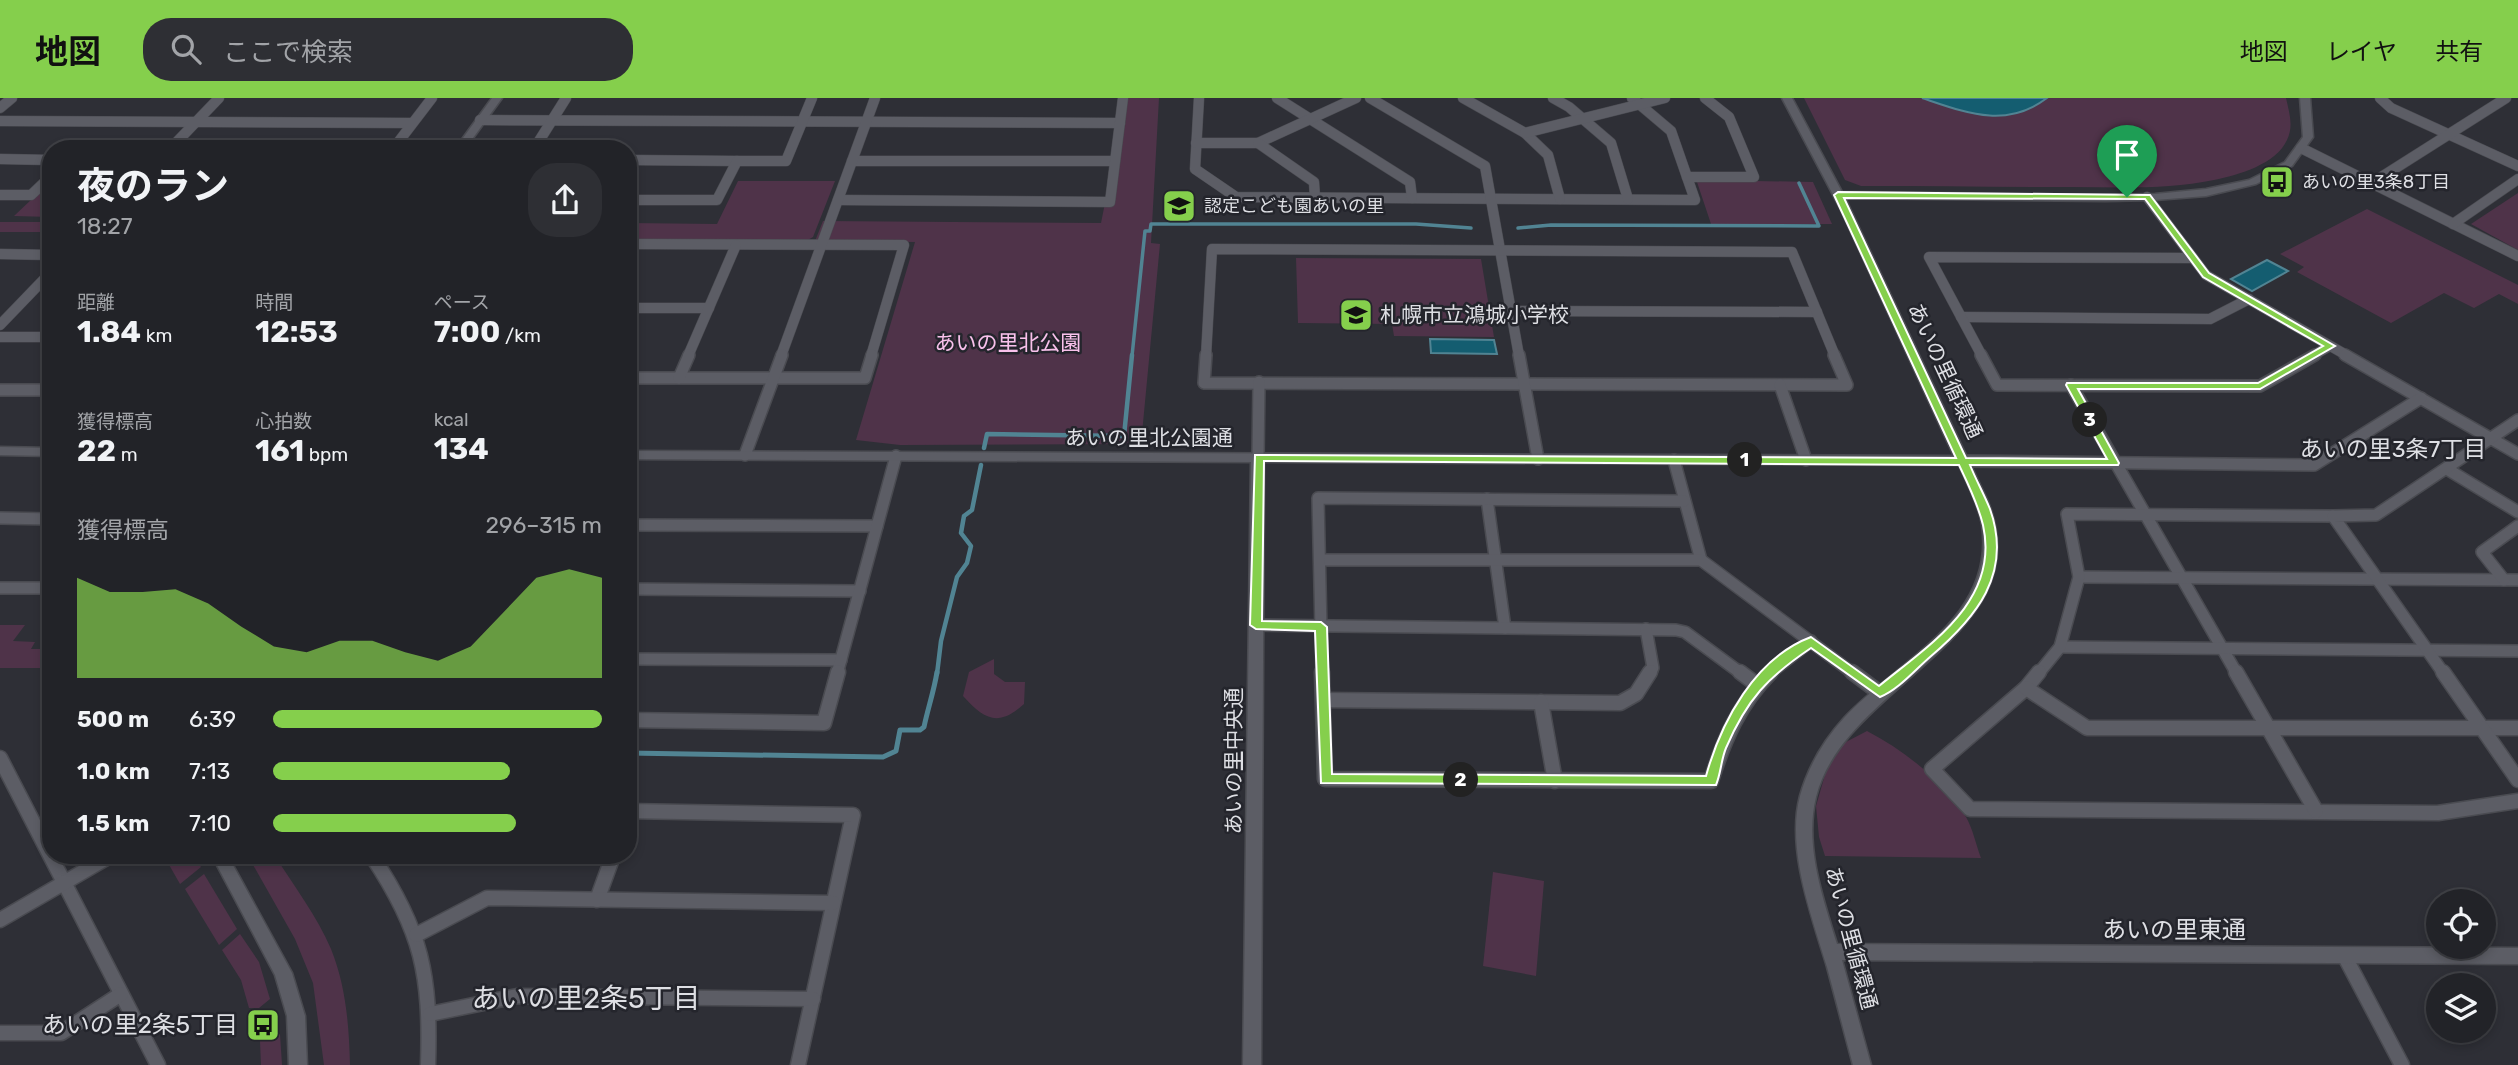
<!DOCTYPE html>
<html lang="ja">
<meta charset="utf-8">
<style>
:root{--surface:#222328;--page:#2e2f34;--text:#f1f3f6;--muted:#a2a4a8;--line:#3f4045;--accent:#85cf4c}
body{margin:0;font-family:Rubik,"Noto Sans JP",sans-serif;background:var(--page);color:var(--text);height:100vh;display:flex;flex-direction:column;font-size:26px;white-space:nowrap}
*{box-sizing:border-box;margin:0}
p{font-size:23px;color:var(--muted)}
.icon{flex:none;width:38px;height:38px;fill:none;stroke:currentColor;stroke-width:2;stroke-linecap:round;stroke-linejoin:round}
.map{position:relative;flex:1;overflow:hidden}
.details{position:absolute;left:42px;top:42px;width:595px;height:724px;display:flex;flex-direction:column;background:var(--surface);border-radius:28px;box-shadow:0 4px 10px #0003,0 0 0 2px var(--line)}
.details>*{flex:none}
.controls{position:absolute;left:2426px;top:791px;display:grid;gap:14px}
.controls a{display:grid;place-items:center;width:70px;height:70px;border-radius:50%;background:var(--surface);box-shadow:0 4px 10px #0003,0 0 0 2px var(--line);font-size:35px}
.pin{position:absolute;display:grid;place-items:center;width:60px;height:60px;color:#fff;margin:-72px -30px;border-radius:50% 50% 50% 0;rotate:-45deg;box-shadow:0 0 7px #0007}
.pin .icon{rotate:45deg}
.km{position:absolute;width:35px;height:35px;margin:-18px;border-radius:50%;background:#222;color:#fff;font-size:19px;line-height:35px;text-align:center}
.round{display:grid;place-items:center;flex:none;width:74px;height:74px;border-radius:28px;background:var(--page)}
.summary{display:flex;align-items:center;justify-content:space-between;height:119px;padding:0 35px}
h1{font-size:38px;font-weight:700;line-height:52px}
.figures{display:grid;grid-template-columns:repeat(3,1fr);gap:10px;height:119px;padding:7px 35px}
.figures div{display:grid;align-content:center}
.figures b{font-size:30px;font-weight:700}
.figures small{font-size:19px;font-weight:400}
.figures p{font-size:19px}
.chart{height:196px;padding:14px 35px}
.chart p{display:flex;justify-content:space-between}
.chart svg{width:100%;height:126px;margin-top:7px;fill:var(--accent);opacity:.7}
ul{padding:0 35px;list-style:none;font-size:23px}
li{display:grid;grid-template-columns:112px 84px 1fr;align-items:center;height:52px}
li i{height:18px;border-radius:9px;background:var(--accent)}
header{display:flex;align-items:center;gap:42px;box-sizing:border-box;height:98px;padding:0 35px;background:var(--accent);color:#111}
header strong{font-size:33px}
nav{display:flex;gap:38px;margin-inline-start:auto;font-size:24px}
.search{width:490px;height:63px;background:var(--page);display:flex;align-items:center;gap:18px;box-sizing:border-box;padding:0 24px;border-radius:28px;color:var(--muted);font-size:26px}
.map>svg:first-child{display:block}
.green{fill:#4f3349}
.water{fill:#145d70;stroke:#518493;stroke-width:2}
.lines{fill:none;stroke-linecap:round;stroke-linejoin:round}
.stream-far2{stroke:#518493;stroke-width:3.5}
.stream-far1{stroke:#518493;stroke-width:4.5}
.stream{stroke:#518493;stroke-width:5}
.minor-far2-casing{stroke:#4a4b51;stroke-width:11}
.minor-far1-casing{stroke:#4a4b51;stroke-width:14}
.minor-casing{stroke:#4a4b51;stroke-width:17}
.tertiary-casing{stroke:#4a4b51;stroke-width:3}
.minor-far2{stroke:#5c5d65;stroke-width:10}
.minor-far1{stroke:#5c5d65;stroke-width:11}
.minor{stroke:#5c5d65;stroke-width:14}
.tertiary{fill:#5c5d65;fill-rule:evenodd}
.route{fill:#85cf4c;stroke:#fff;stroke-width:2;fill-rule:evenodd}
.labels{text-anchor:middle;stroke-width:5;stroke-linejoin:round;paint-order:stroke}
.far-poi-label{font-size:18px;fill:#dedfe4;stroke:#24252c;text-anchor:start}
.poi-label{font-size:21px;fill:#dedfe4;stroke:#24252c;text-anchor:start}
.park-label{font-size:21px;fill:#f8c1eb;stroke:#24252c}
.street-label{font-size:21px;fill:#dedfe4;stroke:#24252c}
.neighbourhood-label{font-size:23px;fill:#dedfe4;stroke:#24252c}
.near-street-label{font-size:24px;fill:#dedfe4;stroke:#24252c}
.near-poi-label{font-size:24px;fill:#dedfe4;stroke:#24252c;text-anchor:end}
.near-neighbourhood-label{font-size:28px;fill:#dedfe4;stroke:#24252c}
</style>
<header>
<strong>地図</strong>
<div class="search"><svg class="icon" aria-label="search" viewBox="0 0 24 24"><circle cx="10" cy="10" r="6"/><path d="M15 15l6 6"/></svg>ここで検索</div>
<nav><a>地図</a><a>レイヤ</a><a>共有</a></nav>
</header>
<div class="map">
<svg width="2518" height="967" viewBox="0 0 2518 967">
<rect width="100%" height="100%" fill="#2e2f36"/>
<!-- green -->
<g class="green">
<path d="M 1126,0 L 1159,0 L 1151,145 L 1160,146 L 1141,346 L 900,347 L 856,342 L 915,144 L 815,143 L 823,123 L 1101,125 Z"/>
<path d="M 1804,0 L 2286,0 C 2289,14 2294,28 2287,42 C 2276,66 2239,77 2214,82 C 2167,92 2118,89 2070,89 C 2001,89 1931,88 1861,88 L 1845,82 Z"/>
<path d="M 1703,82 L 1813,84 L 1832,126 L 1711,126 L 1697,84 Z"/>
<path d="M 51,83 L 51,119 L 14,118 Z"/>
<path d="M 738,83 L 835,83 L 813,139 L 806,143 L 628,142 L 628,125 L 717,126 Z"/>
<path d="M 2518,95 L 2518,152 L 2471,126 Z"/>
<path d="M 2367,111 L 2518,187 L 2518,206 L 2499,196 L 2474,210 L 2444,195 L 2391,225 L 2297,174 L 2304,169 L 2280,156 Z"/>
<rect x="0" y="124" width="51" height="10"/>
<path d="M 1296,160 L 1481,161 L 1494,239 L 1394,238 L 1392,226 L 1298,225 Z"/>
<path d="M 0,527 L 25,527 L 13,543 L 35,544 L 31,551 L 51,551 L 51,570 L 0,570 Z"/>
<path d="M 994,561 L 994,576 L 1005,584 L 1025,584 L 1024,606 C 998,630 984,621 963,598 L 969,574 Z"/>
<path d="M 1867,633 C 1905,653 1942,682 1966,719 C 1973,731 1976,747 1981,760 L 1825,758 L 1819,739 L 1816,708 L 1826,673 L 1842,646 Z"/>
<path d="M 164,758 L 194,758 L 201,769 L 180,786 Z"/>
<path d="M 248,758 L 275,758 C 294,788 317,818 331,851 C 346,888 349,927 350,967 L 324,967 L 313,885 L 295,841 Z"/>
<path d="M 1493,774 L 1544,783 L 1536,878 L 1483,868 Z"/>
<path d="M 204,776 L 237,831 L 219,847 L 185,791 Z"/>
<path d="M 240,836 L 259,864 L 270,901 L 259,910 L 249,910 L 241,882 L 222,852 Z"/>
<path d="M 280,936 L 282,967 L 261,967 L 260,943 Z"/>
</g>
<!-- water -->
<g class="water">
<path d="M 1922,0 L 2047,0 C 2006,31 1967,15 1922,0 Z"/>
<path d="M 2267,162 L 2288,173 L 2252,193 L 2231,181 Z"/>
<path d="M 1430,241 L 1494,242 L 1497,256 L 1431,255 Z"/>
</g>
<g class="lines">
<!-- stream-far2 -->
<g class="stream-far2">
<path d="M 1518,130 L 1551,127 L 1819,128 L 1799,85"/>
<path d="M 1132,258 L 1145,133 L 1150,133 L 1151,126 L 1416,126 L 1471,130"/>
</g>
<!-- stream-far1 -->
<g class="stream-far1">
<path d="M 984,350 L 987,336 L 1124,338 L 1132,257"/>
<path d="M 937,576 L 941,543 L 957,479 L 967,465 L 971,448 L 961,435 L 964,418 L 972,412 L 981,367"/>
</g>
<!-- stream -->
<path class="stream" d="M 628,655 L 883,659 L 896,653 L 900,632 L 920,632 L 924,629 C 928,610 934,593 937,574"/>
<defs>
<g id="minor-far2">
<path d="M 1199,0 L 1195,71 L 1236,99 L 1695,102 L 1671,33 L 1632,0"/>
<path d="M 1277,0 L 1410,84 L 1412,100"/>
<path d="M 1370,0 L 1485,68 L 1519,258"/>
<path d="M 1463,0 L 1525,35 L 1548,57 L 1560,101"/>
<path d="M 1553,0 L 1569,9 L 1611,45 L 1628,101"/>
<path d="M 2380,0 L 2391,10 L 2518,68"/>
<path d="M 0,10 L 12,0"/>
<path d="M 480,22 L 1120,25"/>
<path d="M 0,23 L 412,25"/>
<path d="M 1525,35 L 1665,0"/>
<path d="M 1196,45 L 1258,45 L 1356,0"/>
<path d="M 1258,45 L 1314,84 L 1315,100"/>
<path d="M 2301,50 L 2518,158"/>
<path d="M 170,51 L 219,0"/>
<path d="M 393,51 L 432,0"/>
<path d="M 534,51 L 566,0"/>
<path d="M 0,61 L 51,62"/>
<path d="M 628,62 L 737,63"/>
<path d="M 852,63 L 1115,63"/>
<path d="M 1687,79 L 1754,79 L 1729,19 L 1705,0"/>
<path d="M 2372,85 L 2506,0"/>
<path d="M 0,97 L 31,97 L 51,78"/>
<path d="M 2147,99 L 2206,177 L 2348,258"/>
<path d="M 628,102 L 717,102 L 737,63 L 786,63 L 812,0"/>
<path d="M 838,102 L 1110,104 L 1123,0"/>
<path d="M 2453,126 L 2518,81"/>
<path d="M 628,146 L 904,147 L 871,258"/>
<path d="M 0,156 L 51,157"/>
<path d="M 628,210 L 709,210"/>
<path d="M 1511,213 L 1817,214"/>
<path d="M 1961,219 L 2210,221 L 2249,201"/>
<path d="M 0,227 L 51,174"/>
<path d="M 0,239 L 51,239"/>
<path d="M 688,258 L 736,147"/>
<path d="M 781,258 L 875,0"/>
<path d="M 1206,258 L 1212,151 L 1792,154 L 1835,258"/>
<path d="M 1982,258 L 1929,159 L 2193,160"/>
<path d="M 2312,258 L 2330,248"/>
</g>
<g id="minor-far1">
<path d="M 1206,257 L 1204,285 L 1847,287 L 1834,257"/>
<path d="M 1519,257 L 1538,361"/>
<path d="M 1981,257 L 1997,287 L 2260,288 L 2315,257"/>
<path d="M 2345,257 L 2518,356"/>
<path d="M 628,280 L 865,280 L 872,257"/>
<path d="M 679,280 L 689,257"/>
<path d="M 1780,287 L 1806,362"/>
<path d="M 2071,287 L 2237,576"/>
<path d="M 0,292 L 51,292"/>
<path d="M 745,357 L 782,257"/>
<path d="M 1258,360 L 1259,284"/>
<path d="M 1674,362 L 1701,462"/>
<path d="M 1963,363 L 2314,367 L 2421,300"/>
<path d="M 2447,371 L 2518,414"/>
<path d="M 1487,401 L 1505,530"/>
<path d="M 0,420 L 51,421"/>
<path d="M 628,427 L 877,428"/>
<path d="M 1320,462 L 1701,462 L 1854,576"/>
<path d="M 2079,479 L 2518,482"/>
<path d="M 2504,482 L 2482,454 L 2518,428"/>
<path d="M 0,490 L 51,490"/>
<path d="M 628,491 L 860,493"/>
<path d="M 1256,527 L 1676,532 L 1685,534 L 1742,576"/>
<path d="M 1646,531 L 1653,570 L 1649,576"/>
<path d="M 2060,549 L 2518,553"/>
<path d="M 628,561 L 841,562"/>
<path d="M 837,576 L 896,358"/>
<path d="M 1322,576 L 1318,400 L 1684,403"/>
<path d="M 1769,576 L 1811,543"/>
<path d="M 2038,576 L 2060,549 L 2079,479 L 2067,416 L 2333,418"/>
<path d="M 2444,576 L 2333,418 L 2376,417 L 2518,322"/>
</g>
<g id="minor">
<path d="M 1322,574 L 1325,681 L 1711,683 C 1724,641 1739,606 1771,574"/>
<path d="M 1740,574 L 1756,586"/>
<path d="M 1852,574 L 1880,595"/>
<path d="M 2039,574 L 2026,590 L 1932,671 L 1970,711 L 2438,715 L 2518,703"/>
<path d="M 2236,574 L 2316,713"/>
<path d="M 2443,574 L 2482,630 L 2518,630"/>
<path d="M 2026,590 L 2087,630 L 2482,630 L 2518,682"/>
<path d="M 1324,602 L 1620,605 L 1636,596 L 1650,574"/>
<path d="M 1541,604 L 1555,683"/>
<path d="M 628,622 L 824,625 L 838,574"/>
<path d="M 0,660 L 158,967"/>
<path d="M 628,713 L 853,717 L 798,967"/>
<path d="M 372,758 C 422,833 431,877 428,967"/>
<path d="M 597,802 L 613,758"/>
<path d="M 0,822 L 110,758"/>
<path d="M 416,837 L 487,800 L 833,805"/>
<path d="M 2344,857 L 2402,967"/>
<path d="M 430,916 L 517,898 L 813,901"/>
<path d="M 0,935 L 61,935 L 121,896"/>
</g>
<g id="tertiary">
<path d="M 492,0 L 502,0 L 465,51 L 455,51 Z"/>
<path d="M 1782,0 L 1792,0 L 1842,94 L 2105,97 L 2155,96 L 2206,91 L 2249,82 L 2285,64 L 2303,39 L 2300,0 L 2310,0 L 2313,39 L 2292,68 L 2256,86 L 2206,98 L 2155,102 L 2105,103 L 1845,100 L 1988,404 C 2042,539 1844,585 1816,699 C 1804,747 1823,801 1837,846 L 2518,850 L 2518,866 L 1842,862 L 1871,967 L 1853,967 C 1844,934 1836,902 1827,869 C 1812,819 1786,751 1800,698 C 1808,669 1824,642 1844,620 C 1898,562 1996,521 1982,427 C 1979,407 1967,386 1959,367 L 1264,364 L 1261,967 L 1243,967 L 1251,364 L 628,361 L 628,353 L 1954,358 L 1840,110 Z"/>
<path d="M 0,349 L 51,350 L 51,358 L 0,357 Z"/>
<path d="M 212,758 L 228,758 L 292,875 L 305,918 L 307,967 L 289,967 L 287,918 L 275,877 Z"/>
</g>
</defs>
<!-- minor-far2 casing -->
<use href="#minor-far2" class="minor-far2-casing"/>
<!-- minor-far1 casing -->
<use href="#minor-far1" class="minor-far1-casing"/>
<!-- minor casing -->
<use href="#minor" class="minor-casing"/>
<!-- tertiary casing -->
<use href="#tertiary" class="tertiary-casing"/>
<!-- minor-far2 -->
<use href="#minor-far2" class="minor-far2"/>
<!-- minor-far1 -->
<use href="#minor-far1" class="minor-far1"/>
<!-- minor -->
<use href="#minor" class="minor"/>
<!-- tertiary -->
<use href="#tertiary" class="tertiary"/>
</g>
<!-- route -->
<path class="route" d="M 1838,94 L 2150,97 L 2209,175 L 2335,248 L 2260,291 L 2078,291 L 2119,365 L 2118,367 L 1970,367 C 1976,382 1984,396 1990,411 C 2013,476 1976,520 1930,559 C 1915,572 1898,592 1880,599 L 1811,550 C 1768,579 1747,601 1726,650 C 1721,662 1721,675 1716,687 L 1321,685 L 1315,533 L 1256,531 L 1250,527 L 1255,357 L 1956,360 L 1834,97 ZM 1844,100 L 2145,101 L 2203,179 L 2323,248 L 2258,285 L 2067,285 L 2066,287 L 2107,361 L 1966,360 ZM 1264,363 L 1959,367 C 1968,386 1978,406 1983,427 C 2000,503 1930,546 1879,588 L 1811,539 C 1755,560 1721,624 1706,678 L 1332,676 L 1327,529 L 1321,524 L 1262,523 Z"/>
<!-- icons -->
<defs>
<symbol id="bus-square" viewBox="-11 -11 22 22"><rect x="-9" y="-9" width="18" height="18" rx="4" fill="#85cf4c" stroke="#24252c"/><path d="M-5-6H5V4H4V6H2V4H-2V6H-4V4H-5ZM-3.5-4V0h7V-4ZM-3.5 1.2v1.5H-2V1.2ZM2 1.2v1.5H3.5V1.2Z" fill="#111"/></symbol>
<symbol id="school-square" viewBox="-11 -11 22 22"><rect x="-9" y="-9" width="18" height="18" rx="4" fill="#85cf4c" stroke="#24252c"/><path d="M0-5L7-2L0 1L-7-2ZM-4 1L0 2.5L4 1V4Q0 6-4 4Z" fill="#111"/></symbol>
</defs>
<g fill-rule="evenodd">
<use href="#bus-square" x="2258" y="65" width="38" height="38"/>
<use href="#school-square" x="1160" y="89" width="38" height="38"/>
<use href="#school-square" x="1337" y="198" width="38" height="38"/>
<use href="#bus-square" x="244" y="908" width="38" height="38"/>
</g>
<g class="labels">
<!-- far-poi labels -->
<g class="far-poi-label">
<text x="2302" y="90">あいの里3条8丁目</text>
<text x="1204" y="114">認定こども園あいの里</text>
</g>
<!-- poi labels -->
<g class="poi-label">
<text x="1380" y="224">札幌市立鴻城小学校</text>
</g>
<!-- park labels -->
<g class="park-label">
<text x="1008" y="252">あいの里北公園</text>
</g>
<!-- street labels -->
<g class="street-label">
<text transform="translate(1945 273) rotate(65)" y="7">あいの里循環通</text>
<text x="1149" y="347">あいの里北公園通</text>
<text transform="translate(1234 663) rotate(-90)" y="7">あいの里中央通</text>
<text transform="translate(1851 840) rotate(75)" y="7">あいの里循環通</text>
</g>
<!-- neighbourhood labels -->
<g class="neighbourhood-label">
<text x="2393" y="359">あいの里3条7丁目</text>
</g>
<!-- near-street labels -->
<g class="near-street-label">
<text x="2174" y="840">あいの里東通</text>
</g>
<!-- near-poi labels -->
<g class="near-poi-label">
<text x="238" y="935">あいの里2条5丁目</text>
</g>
<!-- near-neighbourhood labels -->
<g class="near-neighbourhood-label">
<text x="586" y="910">あいの里2条5丁目</text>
</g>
</g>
</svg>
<div class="controls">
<a><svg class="icon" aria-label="locate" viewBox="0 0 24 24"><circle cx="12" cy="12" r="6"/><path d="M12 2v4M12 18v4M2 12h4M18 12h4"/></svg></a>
<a><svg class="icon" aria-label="layers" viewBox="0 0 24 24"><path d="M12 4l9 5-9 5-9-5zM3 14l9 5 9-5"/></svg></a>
</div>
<div class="pin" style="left:2127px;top:99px;background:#1e9e55"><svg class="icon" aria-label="arrive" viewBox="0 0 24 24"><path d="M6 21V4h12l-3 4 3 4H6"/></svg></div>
<b class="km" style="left:1745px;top:362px">1</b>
<b class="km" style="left:1461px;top:682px">2</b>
<b class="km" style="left:2090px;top:322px">3</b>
<section class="details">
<div class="summary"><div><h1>夜のラン</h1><p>18:27</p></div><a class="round"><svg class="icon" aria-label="share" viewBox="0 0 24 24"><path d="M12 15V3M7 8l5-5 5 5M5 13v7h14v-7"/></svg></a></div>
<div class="figures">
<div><p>距離</p><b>1.84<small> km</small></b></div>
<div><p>時間</p><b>12:53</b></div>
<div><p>ペース</p><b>7:00<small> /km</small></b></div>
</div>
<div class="figures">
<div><p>獲得標高</p><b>22<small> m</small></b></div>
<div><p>心拍数</p><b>161<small> bpm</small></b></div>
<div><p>kcal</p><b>134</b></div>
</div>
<div class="chart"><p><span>獲得標高</span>296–315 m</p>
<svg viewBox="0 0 160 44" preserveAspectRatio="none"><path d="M0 44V9L10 14L20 14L30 13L40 18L50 26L60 33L70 35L80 31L90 31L100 35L110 38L120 33L130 21L140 9L150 6L160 9V44z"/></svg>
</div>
<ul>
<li><b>500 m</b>6:39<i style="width:100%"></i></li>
<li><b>1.0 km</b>7:13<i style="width:72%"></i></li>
<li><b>1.5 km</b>7:10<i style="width:74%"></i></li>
</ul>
</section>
</div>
